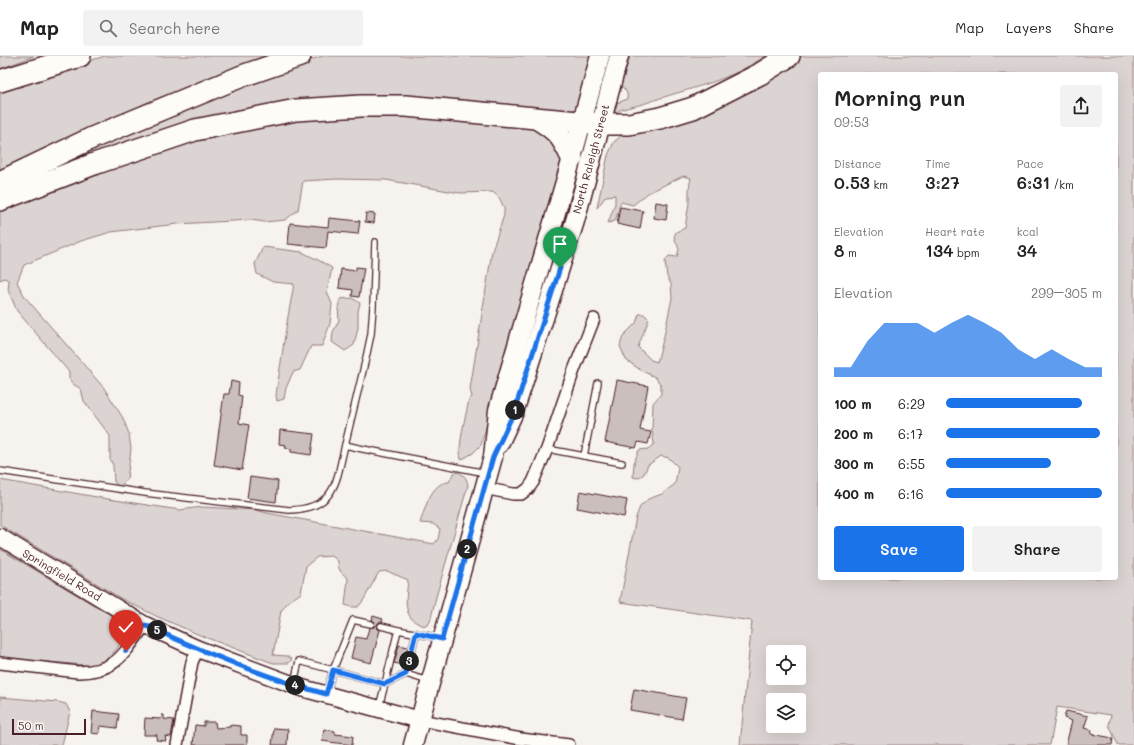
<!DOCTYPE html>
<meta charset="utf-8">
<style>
:root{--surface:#fff;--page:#f2f2f2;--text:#222;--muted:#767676;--line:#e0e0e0;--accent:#1a73e8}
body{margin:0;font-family:Mali,sans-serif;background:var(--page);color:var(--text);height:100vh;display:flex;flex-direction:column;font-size:15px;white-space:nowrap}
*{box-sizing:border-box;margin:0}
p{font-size:13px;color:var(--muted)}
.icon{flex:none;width:22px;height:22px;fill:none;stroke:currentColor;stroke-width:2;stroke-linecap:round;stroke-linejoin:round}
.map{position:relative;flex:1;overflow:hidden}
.side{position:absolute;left:818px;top:16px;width:300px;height:508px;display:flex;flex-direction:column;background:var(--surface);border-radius:4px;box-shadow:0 4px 16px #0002}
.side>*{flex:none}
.buttons{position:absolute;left:766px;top:589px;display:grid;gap:8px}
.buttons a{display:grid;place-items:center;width:40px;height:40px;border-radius:4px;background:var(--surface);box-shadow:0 4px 16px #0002;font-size:20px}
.scale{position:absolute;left:12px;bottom:10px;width:74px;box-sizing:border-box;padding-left:4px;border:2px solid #4a1f2b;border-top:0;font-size:11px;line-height:14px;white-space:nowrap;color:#4a1f2b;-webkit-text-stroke:3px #fdfcf7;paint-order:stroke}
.pin{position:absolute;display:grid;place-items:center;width:34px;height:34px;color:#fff;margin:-41px -17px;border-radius:50% 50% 50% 0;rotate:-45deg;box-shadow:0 0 4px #0007}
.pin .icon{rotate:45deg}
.km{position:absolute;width:20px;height:20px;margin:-10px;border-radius:50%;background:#222;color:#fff;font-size:11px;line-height:20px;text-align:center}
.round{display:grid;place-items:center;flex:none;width:42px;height:42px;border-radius:4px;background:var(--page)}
.headline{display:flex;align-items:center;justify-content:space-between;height:68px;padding:0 16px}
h1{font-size:22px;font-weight:600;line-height:30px}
.stats{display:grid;grid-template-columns:repeat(3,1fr);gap:6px;height:68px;padding:4px 16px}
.stats div{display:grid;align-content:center}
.stats b{font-size:17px;font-weight:600}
.stats small{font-size:11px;font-weight:400}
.stats p{font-size:11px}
.chart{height:112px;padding:8px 16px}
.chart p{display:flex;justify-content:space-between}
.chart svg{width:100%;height:72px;margin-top:4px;fill:var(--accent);opacity:.7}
.cta{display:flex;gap:8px;margin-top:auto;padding:8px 16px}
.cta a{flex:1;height:46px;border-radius:4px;background:var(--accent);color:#fff;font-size:16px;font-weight:600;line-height:46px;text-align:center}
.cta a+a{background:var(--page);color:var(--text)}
ul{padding:0 16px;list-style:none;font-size:13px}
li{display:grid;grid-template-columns:64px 48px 1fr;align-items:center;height:30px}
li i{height:10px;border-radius:5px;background:var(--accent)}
header{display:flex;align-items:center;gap:24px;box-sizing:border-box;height:56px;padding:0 20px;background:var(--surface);border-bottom:1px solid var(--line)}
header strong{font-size:19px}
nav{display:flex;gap:22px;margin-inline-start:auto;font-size:14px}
.search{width:280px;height:36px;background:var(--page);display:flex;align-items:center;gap:10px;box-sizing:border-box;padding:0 14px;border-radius:4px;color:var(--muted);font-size:15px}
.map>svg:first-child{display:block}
.green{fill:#dcd4d2;stroke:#937a7e;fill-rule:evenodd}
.building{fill:#cbbfbe;stroke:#4a1f2b}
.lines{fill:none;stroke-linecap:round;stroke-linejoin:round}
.service-casing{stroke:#4a1f2b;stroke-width:8}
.minor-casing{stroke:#4a1f2b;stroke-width:14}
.secondary-casing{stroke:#4a1f2b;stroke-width:19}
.primary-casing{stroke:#4a1f2b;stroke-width:21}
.motorway-casing{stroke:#4a1f2b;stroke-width:24}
.service{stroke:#fdfcf7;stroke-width:5.5}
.minor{stroke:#fdfcf7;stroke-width:11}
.secondary{stroke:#fdfcf7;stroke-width:16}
.primary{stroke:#fdfcf7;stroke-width:18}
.motorway{stroke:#fdfcf7;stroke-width:21}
.route-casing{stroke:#fff;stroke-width:8}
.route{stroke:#1a73e8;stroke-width:5}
.labels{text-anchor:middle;stroke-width:3;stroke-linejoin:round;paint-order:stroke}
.street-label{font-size:11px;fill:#4a1f2b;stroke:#fdfcf7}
</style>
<header>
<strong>Map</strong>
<div class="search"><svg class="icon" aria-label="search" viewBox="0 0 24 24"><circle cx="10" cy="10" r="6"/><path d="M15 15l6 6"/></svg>Search here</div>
<nav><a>Map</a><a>Layers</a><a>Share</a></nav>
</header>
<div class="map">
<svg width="1134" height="689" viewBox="0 0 1134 689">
<rect width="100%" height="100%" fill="#f6f3ef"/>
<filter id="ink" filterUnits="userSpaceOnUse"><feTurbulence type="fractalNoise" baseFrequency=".025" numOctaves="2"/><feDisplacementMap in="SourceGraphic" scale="8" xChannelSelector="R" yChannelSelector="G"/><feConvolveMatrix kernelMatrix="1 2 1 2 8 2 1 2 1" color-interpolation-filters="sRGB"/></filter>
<g filter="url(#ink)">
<!-- green -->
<g class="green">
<path d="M 0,0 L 34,0 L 0,13 Z"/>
<path d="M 105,0 L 269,0 L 146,47 L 0,117 L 0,34 L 36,21 Z"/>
<path d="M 322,0 L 592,0 L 577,56 L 373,44 L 76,105 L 75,102 L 94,89 L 281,14 Z"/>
<path d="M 630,0 L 766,0 C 755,6 745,13 733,18 C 706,30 677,36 649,46 C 636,51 627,50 614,57 L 617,47 L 627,43 C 628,37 626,34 621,30 Z"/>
<path d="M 803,0 L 1134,0 L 1134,689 L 1118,689 L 1109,669 L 1111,659 L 1057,651 L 1050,689 L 740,689 L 752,565 L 620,546 L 636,461 L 640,451 L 648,443 L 662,438 L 675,428 L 678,411 L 669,402 L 661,400 L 648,409 L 644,418 L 638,422 L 633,421 L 634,407 L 639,394 L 648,393 L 654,388 L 652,374 L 653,347 L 661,338 L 661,329 L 655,321 L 642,315 L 626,304 L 620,290 L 623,280 L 636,267 L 639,258 L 644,258 L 649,263 L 638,291 L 651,304 L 657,306 L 664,280 L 672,242 L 671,228 L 667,221 L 665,205 L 669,200 L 677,201 L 679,193 L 674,181 L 676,176 L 685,172 L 689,147 L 689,132 L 691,122 L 683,120 L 648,137 L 633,149 L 621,146 L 615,165 L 608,167 L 615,148 L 615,139 L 606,140 L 597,152 L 608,99 L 614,86 L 622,79 L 765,21 ZM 820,18 L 1116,18 L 1116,522 L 820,522 ZM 773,596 L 799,596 L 799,622 L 773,622 ZM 773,644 L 799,644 L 799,670 L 773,670 Z"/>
<path d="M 334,55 L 511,66 L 547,76 L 562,99 L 561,111 L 481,389 L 473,397 L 461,404 C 457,391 466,359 469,344 L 472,341 L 470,333 L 492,195 L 504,159 L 504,152 L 500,143 L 493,136 L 460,137 L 386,124 L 337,123 L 303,125 L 298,154 L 285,164 L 264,166 L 251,164 L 177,168 L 111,176 L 81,185 L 24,209 L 17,226 L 25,241 L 104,332 L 123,362 L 129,378 L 131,393 L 127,424 L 119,431 L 114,426 L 113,409 L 110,403 L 110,380 L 84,345 L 81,333 L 73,328 L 69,323 L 69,316 L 17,255 L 8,234 L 9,225 L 5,222 L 0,224 L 0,147 L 194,79 Z"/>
<path d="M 263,191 L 302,196 L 320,205 L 332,212 L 327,236 L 332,248 L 330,268 L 322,290 L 311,290 L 300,314 L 293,316 L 286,332 L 284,343 L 277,345 L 276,339 L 287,266 L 294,228 L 273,226 L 257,218 L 255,208 Z"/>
<path d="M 352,242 L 360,247 L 358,256 L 358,272 L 354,289 L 345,295 L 332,286 L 333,276 L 339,264 L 338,252 L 340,243 Z"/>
<path d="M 457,416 C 465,419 466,421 468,429 L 436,541 L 430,566 L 426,570 C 401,565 406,544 408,524 L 387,515 L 379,516 L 363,545 L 358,551 L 351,551 L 345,549 L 348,522 C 341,517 338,514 338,505 L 332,500 L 317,501 L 306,510 L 301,537 L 288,546 L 281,555 L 273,599 L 287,600 L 292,603 L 289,607 L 273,607 L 202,580 L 156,560 L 122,543 L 0,469 L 0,424 L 108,443 L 180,454 L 202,451 L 256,454 L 267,457 L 434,488 L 438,483 L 440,473 L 433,468 L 420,467 C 425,453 431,426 449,426 L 453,418 Z"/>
<path d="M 0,493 L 114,561 C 117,565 121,570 122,575 C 124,589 109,604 97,607 C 93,608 89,609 85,609 L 0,602 Z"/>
<path d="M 0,641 L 58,646 L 66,648 L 70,656 L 62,689 L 0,689 Z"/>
</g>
<!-- building -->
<g class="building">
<path d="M 656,146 L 668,148 L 666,164 L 654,162 Z"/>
<path d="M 620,151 L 643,155 L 640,173 L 617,168 Z"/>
<path d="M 366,157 L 375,158 L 374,167 L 365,166 Z"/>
<path d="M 329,162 L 360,165 L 358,178 L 328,175 L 326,192 L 288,188 L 290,167 L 328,171 Z"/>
<path d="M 356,211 L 364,212 L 359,241 L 352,240 L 353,234 L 339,232 L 341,213 L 356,215 Z"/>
<path d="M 617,324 L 648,330 L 640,374 L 651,376 L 648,388 L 638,386 L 636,392 L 605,386 Z"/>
<path d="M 231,325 L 239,327 L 238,339 L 242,340 L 239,367 L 249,369 L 242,414 L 214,409 L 224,338 L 229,338 Z"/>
<path d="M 280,374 L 314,378 L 311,399 L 291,396 L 291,393 L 285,392 L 286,389 L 279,388 Z"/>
<path d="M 250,421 L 278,425 L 276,446 L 247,442 Z"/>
<path d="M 580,435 L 627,444 L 624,461 L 577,452 Z"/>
<path d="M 373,560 L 383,563 L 382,566 L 379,566 L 377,569 L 377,572 L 380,574 L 371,607 L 351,602 L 356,581 L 366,583 L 369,572 L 374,571 L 375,566 L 372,564 Z"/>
<path d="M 399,589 L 408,591 L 403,609 L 394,607 Z"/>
<path d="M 634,633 L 686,642 L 682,663 L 630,654 Z"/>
<path d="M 93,655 L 119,658 L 117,672 L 100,670 L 99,678 L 91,677 Z"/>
<path d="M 1066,655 L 1088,660 L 1084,672 L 1092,674 L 1091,678 L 1113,682 L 1112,689 L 1066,689 L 1072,665 L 1064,662 Z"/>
<path d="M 162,659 L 164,659 L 164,663 L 174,664 L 171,681 L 165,680 L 166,685 L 156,684 L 157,679 L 144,679 L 145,662 L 161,663 Z"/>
<path d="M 204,666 L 215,666 L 216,672 L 230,671 L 230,669 L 241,670 L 241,679 L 247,679 L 247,689 L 193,689 L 195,669 L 204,670 Z"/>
<path d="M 274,672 L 288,673 L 287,689 L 272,689 Z"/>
<path d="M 324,673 L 335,675 L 335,678 L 353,680 L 352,689 L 322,685 Z"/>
</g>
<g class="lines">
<defs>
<g id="service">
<path d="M 345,389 L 366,302 L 371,278 L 373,251 L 375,186"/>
<path d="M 547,393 L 622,407"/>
<path d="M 584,400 L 598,327"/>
<path d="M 0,415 L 145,437 L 289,454 C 336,453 336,426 345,389 L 363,393 L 486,417"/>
<path d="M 371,568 L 353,564 L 333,614 L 385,628 L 379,651"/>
<path d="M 381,570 L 398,574"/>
<path d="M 416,577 L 406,618 L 428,625"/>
<path d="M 294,627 L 299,605 L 333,614 L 326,638"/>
<path d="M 385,628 L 398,574 L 440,582"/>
<path d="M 385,628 L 406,618"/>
</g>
<g id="minor">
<path d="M 484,432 L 513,438 L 521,438 L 528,433 L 533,426 L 547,393 L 574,314 L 594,263"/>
<path d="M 0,607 L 78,616 C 117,616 124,597 145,569"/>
<path d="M 420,664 L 521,683 L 569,689"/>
<path d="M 177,689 L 192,606 L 198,593"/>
</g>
<path id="secondary" d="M 0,481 L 145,569 L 198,593 L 302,632 L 420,664"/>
<g id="primary">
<path d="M 499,388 L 514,356 L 575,165 L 619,0"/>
<path d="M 413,689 L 493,401 L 498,354 L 572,102 L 600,0"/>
</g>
<g id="motorway">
<path d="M 0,25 L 80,0"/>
<path d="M 538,63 C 559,76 561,80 572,102"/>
<path d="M 0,126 L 92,82 L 242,20 L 300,0"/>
<path d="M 0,144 L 94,108 L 195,74 L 296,54 L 361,50 L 406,50 L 600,68 L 629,68 L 660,62 L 693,52 L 760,18 L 789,0"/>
</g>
</defs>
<!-- service casing -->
<use href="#service" class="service-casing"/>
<!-- minor casing -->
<use href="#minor" class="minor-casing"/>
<!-- secondary casing -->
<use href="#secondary" class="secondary-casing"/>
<!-- primary casing -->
<use href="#primary" class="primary-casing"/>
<!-- motorway casing -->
<use href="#motorway" class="motorway-casing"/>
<!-- service -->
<use href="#service" class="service"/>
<!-- minor -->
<use href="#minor" class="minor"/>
<!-- secondary -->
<use href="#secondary" class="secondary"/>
<!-- primary -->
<use href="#primary" class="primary"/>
<!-- motorway -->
<use href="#motorway" class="motorway"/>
</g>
</g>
<g class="lines" filter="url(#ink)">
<defs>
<path id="route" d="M 126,595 L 145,569 C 203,596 263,621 326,638 L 333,614 L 385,628 L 406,618 L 416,577 L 442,583 L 493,401 L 514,356 L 560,212"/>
</defs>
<!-- route casing -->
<use href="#route" class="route-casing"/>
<!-- route -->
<use href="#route" class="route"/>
</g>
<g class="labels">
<!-- street labels -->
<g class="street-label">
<text transform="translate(591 103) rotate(-75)" y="4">North Raleigh Street</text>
<text transform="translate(62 519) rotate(31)" y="4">Springfield Road</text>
</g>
</g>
</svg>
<div class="buttons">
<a><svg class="icon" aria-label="locate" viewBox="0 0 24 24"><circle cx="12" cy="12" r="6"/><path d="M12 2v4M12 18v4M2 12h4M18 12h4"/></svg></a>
<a><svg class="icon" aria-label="layers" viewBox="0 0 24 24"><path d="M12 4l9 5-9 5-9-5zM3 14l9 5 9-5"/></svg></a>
</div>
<div class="scale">50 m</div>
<div class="pin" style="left:560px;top:212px;background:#1e9e55"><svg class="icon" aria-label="arrive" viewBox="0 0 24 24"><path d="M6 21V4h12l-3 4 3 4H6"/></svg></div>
<div class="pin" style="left:126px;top:595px;background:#d93025"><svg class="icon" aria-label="check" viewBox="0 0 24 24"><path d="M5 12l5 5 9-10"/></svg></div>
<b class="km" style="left:515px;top:354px">1</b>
<b class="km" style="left:467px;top:493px">2</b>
<b class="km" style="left:409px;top:605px">3</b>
<b class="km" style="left:295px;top:629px">4</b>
<b class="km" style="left:157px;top:574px">5</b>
<section class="side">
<div class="headline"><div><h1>Morning run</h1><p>09:53</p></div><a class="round"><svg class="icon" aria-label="share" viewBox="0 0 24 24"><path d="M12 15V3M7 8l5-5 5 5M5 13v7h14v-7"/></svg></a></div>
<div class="stats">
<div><p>Distance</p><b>0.53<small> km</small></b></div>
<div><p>Time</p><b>3:27</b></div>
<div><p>Pace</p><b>6:31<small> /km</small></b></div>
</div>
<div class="stats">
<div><p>Elevation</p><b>8<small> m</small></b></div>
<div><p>Heart rate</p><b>134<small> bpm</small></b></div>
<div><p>kcal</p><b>34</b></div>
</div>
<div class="chart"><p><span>Elevation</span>299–305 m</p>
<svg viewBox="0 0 160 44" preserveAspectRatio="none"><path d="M0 44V38L10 38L20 22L30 11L40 11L50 11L60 17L70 11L80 6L90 11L100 17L110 27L120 33L130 27L140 33L150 38L160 38V44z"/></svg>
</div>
<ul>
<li><b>100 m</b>6:29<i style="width:87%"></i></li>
<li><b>200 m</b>6:17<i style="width:99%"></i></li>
<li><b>300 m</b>6:55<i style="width:67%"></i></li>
<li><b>400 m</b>6:16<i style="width:100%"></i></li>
</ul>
<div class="cta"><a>Save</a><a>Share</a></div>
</section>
</div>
